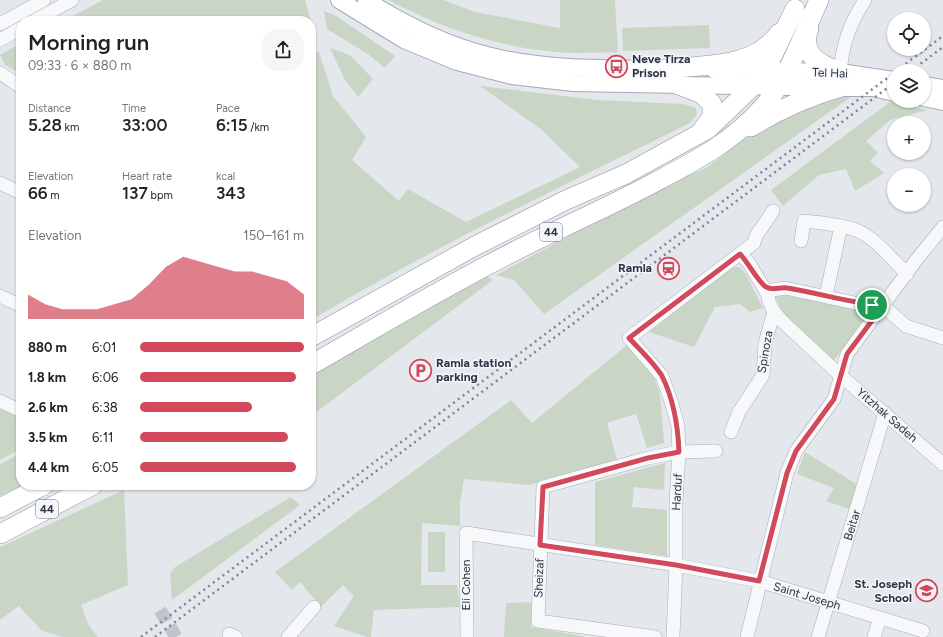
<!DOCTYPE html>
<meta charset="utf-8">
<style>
:root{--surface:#fff;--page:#f6f6f6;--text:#222;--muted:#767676;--accent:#d1495b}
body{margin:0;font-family:Figtree,sans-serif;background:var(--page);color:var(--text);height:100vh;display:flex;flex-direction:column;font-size:15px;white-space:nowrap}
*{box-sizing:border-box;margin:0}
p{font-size:13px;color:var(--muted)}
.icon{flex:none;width:22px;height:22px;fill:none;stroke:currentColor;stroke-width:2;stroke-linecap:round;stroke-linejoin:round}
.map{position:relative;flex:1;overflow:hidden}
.details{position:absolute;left:16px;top:16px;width:300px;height:474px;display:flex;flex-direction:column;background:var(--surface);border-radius:16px;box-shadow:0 1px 3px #0004}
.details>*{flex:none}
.buttons{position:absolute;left:887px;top:12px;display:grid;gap:8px}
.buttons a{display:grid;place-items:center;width:44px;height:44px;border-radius:50%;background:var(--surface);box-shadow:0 1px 3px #0004;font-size:20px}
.pin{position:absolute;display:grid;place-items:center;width:34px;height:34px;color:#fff;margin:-17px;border:2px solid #fff;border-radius:50%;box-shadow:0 1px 4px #0007}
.round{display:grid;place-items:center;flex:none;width:42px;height:42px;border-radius:16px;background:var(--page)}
.head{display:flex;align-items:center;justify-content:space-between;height:68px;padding:0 12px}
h1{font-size:22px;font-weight:600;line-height:30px}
.stats{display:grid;grid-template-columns:repeat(3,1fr);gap:6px;height:68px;padding:4px 12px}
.stats div{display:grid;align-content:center}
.stats b{font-size:17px;font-weight:600}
.stats small{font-size:11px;font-weight:400}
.stats p{font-size:11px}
.chart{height:112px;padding:8px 12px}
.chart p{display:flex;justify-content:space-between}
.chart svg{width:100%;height:72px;margin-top:4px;fill:var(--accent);opacity:.7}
ul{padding:0 12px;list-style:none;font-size:13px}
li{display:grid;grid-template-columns:64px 48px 1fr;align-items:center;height:30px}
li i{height:10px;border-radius:5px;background:var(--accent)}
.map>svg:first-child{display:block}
.green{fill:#c9d6c5}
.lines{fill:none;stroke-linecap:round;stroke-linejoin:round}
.minor-tunnel{stroke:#bfc3cb;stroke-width:13;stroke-dasharray:13 6;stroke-linecap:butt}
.minor-casing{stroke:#a9aeb7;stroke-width:14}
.major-casing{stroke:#a3abb8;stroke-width:18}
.highway-casing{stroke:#8b94a3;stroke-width:20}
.minor{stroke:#f7f8fa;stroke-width:13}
.major{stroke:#fff;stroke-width:16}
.highway{stroke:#fff;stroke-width:19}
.rail{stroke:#7d8696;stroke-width:2.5;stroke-dasharray:2 4;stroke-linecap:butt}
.route-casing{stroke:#fff;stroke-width:8}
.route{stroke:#d1495b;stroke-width:5}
.labels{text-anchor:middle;stroke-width:3;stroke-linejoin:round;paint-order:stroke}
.shield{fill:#f4f6f9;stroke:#676e7b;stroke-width:1}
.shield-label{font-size:11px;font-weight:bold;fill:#2b3445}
.poi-label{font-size:12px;font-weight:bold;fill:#2b3445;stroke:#f4f6f9;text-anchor:start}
.street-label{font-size:12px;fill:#2b3445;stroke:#f4f6f9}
</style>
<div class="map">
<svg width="943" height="637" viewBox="0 0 943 637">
<rect width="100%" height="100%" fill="#e4e7ec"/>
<!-- green -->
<g class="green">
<path d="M 103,0 L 305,0 L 315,34 L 311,36 L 311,21 L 63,21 Z"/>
<path d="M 389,0 L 443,0 L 475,12 L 560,28 L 560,0 L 615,0 L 618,52 C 598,52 577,54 557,52 C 498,47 440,28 389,0 Z"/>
<path d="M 324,11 L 336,16 L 395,56 L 385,68 L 368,54 L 327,29 Z"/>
<path d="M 709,25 L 710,48 L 623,51 L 622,28 Z"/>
<path d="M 21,43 L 21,74 L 5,65 L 0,55 Z"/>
<path d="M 330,48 L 350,55 L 373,79 L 358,97 L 345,80 Z"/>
<path d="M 311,52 L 319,52 L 333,96 L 366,137 L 352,160 L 399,201 L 408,189 L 466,222 L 580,167 L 542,130 L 480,86 L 597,100 L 684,104 L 696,108 L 697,115 L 690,123 C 562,186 434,247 311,320 Z"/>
<path d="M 855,94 L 544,314 L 514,280 L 496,275 L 663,186 L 706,168 L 743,140 L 797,111 L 826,98 Z"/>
<path d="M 890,102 L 928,110 L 890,120 L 866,141 L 878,153 L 870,161 L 884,173 L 855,191 L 846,169 L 819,175 L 783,206 L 771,190 Z"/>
<path d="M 732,267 L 740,267 L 747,276 L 763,308 L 750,312 L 740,304 L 715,307 L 694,347 L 649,332 Z"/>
<path d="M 483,274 L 493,280 L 311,416 L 311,373 Z"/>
<path d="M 793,294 L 856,308 L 863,320 L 833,362 L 782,313 L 776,297 Z"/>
<path d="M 627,345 L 655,379 L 660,395 L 664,443 L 647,448 L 636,414 L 607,423 L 617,460 L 529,485 L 464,479 L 460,502 L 460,526 L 422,523 L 421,585 L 457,585 L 460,607 L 374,610 L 371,637 L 367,637 L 334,626 L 354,596 L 343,585 L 321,607 L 300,582 L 292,590 L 275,572 L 511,400 L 532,423 Z"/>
<path d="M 0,406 L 21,417 L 21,449 L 0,460 Z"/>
<path d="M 805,452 L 858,485 L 849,509 L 826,501 L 834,488 L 797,474 Z"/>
<path d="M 21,453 L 21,485 L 24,485 L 0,496 L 0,464 Z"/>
<path d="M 665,463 L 664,490 L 634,487 L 632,507 L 667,510 L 667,556 L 595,545 L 595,482 Z"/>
<path d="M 124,490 L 128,585 L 81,605 L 88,624 L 98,637 L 62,637 L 41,630 L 19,606 L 0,620 L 0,547 Z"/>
<path d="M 291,497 L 300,505 L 172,600 L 170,574 L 175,567 Z"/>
<rect x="428" y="532" width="17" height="40"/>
<path d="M 531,602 L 531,627 L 587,637 L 504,637 L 506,603 Z"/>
</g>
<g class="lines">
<!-- minor-tunnel -->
<path class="minor-tunnel" d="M 160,610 L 176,637"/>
<defs>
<g id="minor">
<path d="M 34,21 L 72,0"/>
<path d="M 0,24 L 44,0"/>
<path d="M 0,40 L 21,28"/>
<path d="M 840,72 C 843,43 849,25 865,0"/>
<path d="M 0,73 L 21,87"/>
<path d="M 0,183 L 21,193"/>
<path d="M 801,241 L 804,221 C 821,223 839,224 856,230 C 876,238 892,260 907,274"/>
<path d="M 740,254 L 749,263 L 768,295 C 768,306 776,314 783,322 L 841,376 L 943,464"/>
<path d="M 773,290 L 785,288 L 855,303 L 883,306"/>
<path d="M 0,296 L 21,306"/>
<path d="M 826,296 L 841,226"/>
<path d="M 883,306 L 906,326 L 943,338"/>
<path d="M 0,401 L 21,411"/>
<path d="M 731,432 L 739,412 L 763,375 L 765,343 L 774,312"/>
<path d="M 229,634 L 236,637"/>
<path d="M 288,637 L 314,607"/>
<path d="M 467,637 L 466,533 L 676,565 L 759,581 L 923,631"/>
<path d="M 655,637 L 538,621 L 543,487 L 648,458 L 679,452 L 716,451"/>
<path d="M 673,637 L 676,565 L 676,502 L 679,452 L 678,426 L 672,404 L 662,376 L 629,338 L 754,243 L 756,236 L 773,211"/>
<path d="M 747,637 L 787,473 L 796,451 L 834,399 L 847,354 L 917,259 L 943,227"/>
<path d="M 818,637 L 885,413"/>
<path d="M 874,637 L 880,618"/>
</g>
<g id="major">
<path d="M 339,0 L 404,40 L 457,62 L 512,76 L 573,83 L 853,88 L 873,88 L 894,93"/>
<path d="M 366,0 C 404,24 443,44 487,55 C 549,71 614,68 677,69"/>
<path d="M 714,70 L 840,72 L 894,80"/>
<path d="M 924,85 L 943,88"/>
<path d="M 924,98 L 943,102"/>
</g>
<g id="highway">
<path d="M 809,28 C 800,54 818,64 840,72"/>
<path d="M 664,69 C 701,65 755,69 779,33"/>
<path d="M 676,84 L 702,94 L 712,104 L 712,117 L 703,129"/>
<path d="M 751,127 C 778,110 809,96 841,87"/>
<path d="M 311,337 L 475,246 L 566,200 L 626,174 L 708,129 L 753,86 L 765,71 L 795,9"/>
<path d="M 311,365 C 379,326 447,285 517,250 C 564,226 613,205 659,180 C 699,159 733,141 764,106 C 789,76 803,35 819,0"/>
<path d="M 0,508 L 44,485"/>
<path d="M 0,534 L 93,485"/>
</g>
</defs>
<!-- minor casing -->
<use href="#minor" class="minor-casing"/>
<!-- major casing -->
<use href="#major" class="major-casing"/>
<!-- highway casing -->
<use href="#highway" class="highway-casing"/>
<!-- minor -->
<use href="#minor" class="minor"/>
<!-- major -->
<use href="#major" class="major"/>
<!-- highway -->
<use href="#highway" class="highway"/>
<!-- rail -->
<g class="rail">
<path d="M 896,71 L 943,36"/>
<path d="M 911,71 L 943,47"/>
<path d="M 141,637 L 894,73"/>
<path d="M 155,637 L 894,83"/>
</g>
</g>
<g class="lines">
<defs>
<path id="route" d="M 740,254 C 747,261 759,283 766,287 C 773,291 779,287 787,288 C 819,293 850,303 883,306 L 847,354 L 834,399 L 796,451 L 787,473 L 759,581 L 676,565 L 540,545 L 543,487 L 648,458 L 679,452 C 678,426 674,400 662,376 C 654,363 640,350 629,338 Z"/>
</defs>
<!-- route casing -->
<use href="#route" class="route-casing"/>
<!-- route -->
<use href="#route" class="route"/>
</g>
<!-- icons -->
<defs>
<symbol id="bus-ring" viewBox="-11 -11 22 22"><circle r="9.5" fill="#f4f6f9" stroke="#d1495b" stroke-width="1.5"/><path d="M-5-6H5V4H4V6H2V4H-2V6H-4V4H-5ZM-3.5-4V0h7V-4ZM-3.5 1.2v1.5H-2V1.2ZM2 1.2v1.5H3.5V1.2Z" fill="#d1495b"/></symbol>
<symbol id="station-ring" viewBox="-11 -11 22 22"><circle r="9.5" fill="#f4f6f9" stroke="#d1495b" stroke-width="1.5"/><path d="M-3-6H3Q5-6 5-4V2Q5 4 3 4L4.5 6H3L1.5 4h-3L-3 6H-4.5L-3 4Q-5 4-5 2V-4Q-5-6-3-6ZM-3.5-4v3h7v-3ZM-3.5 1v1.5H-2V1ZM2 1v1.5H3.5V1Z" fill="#d1495b"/></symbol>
<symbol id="parking-ring" viewBox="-11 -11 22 22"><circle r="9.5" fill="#f4f6f9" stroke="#d1495b" stroke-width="1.5"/><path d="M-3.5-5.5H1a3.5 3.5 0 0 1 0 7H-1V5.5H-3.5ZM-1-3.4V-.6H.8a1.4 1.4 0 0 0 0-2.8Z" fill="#d1495b"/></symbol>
<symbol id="school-ring" viewBox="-11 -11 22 22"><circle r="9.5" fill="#f4f6f9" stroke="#d1495b" stroke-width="1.5"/><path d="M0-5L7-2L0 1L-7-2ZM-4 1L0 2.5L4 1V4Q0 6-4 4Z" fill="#d1495b"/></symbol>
</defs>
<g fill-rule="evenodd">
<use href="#bus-ring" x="604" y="54" width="25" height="25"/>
<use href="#station-ring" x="656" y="256" width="25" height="25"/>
<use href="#parking-ring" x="408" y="358" width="25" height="25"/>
<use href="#school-ring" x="914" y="578" width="25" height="25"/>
</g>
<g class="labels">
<!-- shield labels -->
<g class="shield">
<rect x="540" y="223" width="22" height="18" rx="3"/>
<rect x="36" y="500" width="22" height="18" rx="3"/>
</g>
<g class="shield-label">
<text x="551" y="236">44</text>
<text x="47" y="513">44</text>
</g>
<!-- poi labels -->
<g class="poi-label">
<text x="632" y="63">Neve Tirza<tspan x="632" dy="14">Prison</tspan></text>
<text x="652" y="272" text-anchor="end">Ramla</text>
<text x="436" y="367">Ramla station<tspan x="436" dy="14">parking</tspan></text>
<text x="912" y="588" text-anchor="end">St. Joseph<tspan x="912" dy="14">School</tspan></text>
</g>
<!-- street labels -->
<g class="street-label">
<text transform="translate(830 73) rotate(2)" y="4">Tel Hai</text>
<text transform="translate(765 352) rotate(-80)" y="4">Spinoza</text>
<text transform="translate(887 415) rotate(41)" y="4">Yitzhak Sadeh</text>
<text transform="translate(677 492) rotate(-87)" y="4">Harduf</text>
<text transform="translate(852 525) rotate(-73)" y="4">Beitar</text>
<text transform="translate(539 578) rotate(-88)" y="4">Sheizaf</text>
<text transform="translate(466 585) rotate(-90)" y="4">Eli Cohen</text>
<text transform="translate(807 596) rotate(17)" y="4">Saint Joseph</text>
</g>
</g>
</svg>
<div class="buttons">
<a><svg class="icon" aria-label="locate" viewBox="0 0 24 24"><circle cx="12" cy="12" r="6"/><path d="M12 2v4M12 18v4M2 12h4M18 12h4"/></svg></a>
<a><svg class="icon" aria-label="layers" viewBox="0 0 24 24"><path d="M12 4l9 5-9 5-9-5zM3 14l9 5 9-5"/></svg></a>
<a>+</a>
<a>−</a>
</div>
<div class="pin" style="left:872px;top:305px;background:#1e9e55"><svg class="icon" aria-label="arrive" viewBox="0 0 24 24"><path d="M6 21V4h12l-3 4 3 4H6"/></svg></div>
<section class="details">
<div class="head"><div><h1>Morning run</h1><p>09:33 · 6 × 880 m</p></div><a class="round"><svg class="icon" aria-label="share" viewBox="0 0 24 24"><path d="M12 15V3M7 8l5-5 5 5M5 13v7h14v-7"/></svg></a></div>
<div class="stats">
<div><p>Distance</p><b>5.28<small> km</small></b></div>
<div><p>Time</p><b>33:00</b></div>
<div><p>Pace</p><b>6:15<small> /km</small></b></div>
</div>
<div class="stats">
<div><p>Elevation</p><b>66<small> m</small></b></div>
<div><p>Heart rate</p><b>137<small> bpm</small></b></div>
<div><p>kcal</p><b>343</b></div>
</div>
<div class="chart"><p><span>Elevation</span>150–161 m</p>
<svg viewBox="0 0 160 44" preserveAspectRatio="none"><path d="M0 44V29L10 35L20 38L30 38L40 38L50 35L60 32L70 23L80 12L90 6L100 9L110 12L120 15L130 15L140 18L150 21L160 29V44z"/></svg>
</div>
<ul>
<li><b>880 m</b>6:01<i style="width:100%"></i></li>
<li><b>1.8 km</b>6:06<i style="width:95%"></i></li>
<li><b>2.6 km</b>6:38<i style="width:68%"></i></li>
<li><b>3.5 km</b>6:11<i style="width:90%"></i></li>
<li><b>4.4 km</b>6:05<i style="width:95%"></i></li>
</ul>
</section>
</div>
